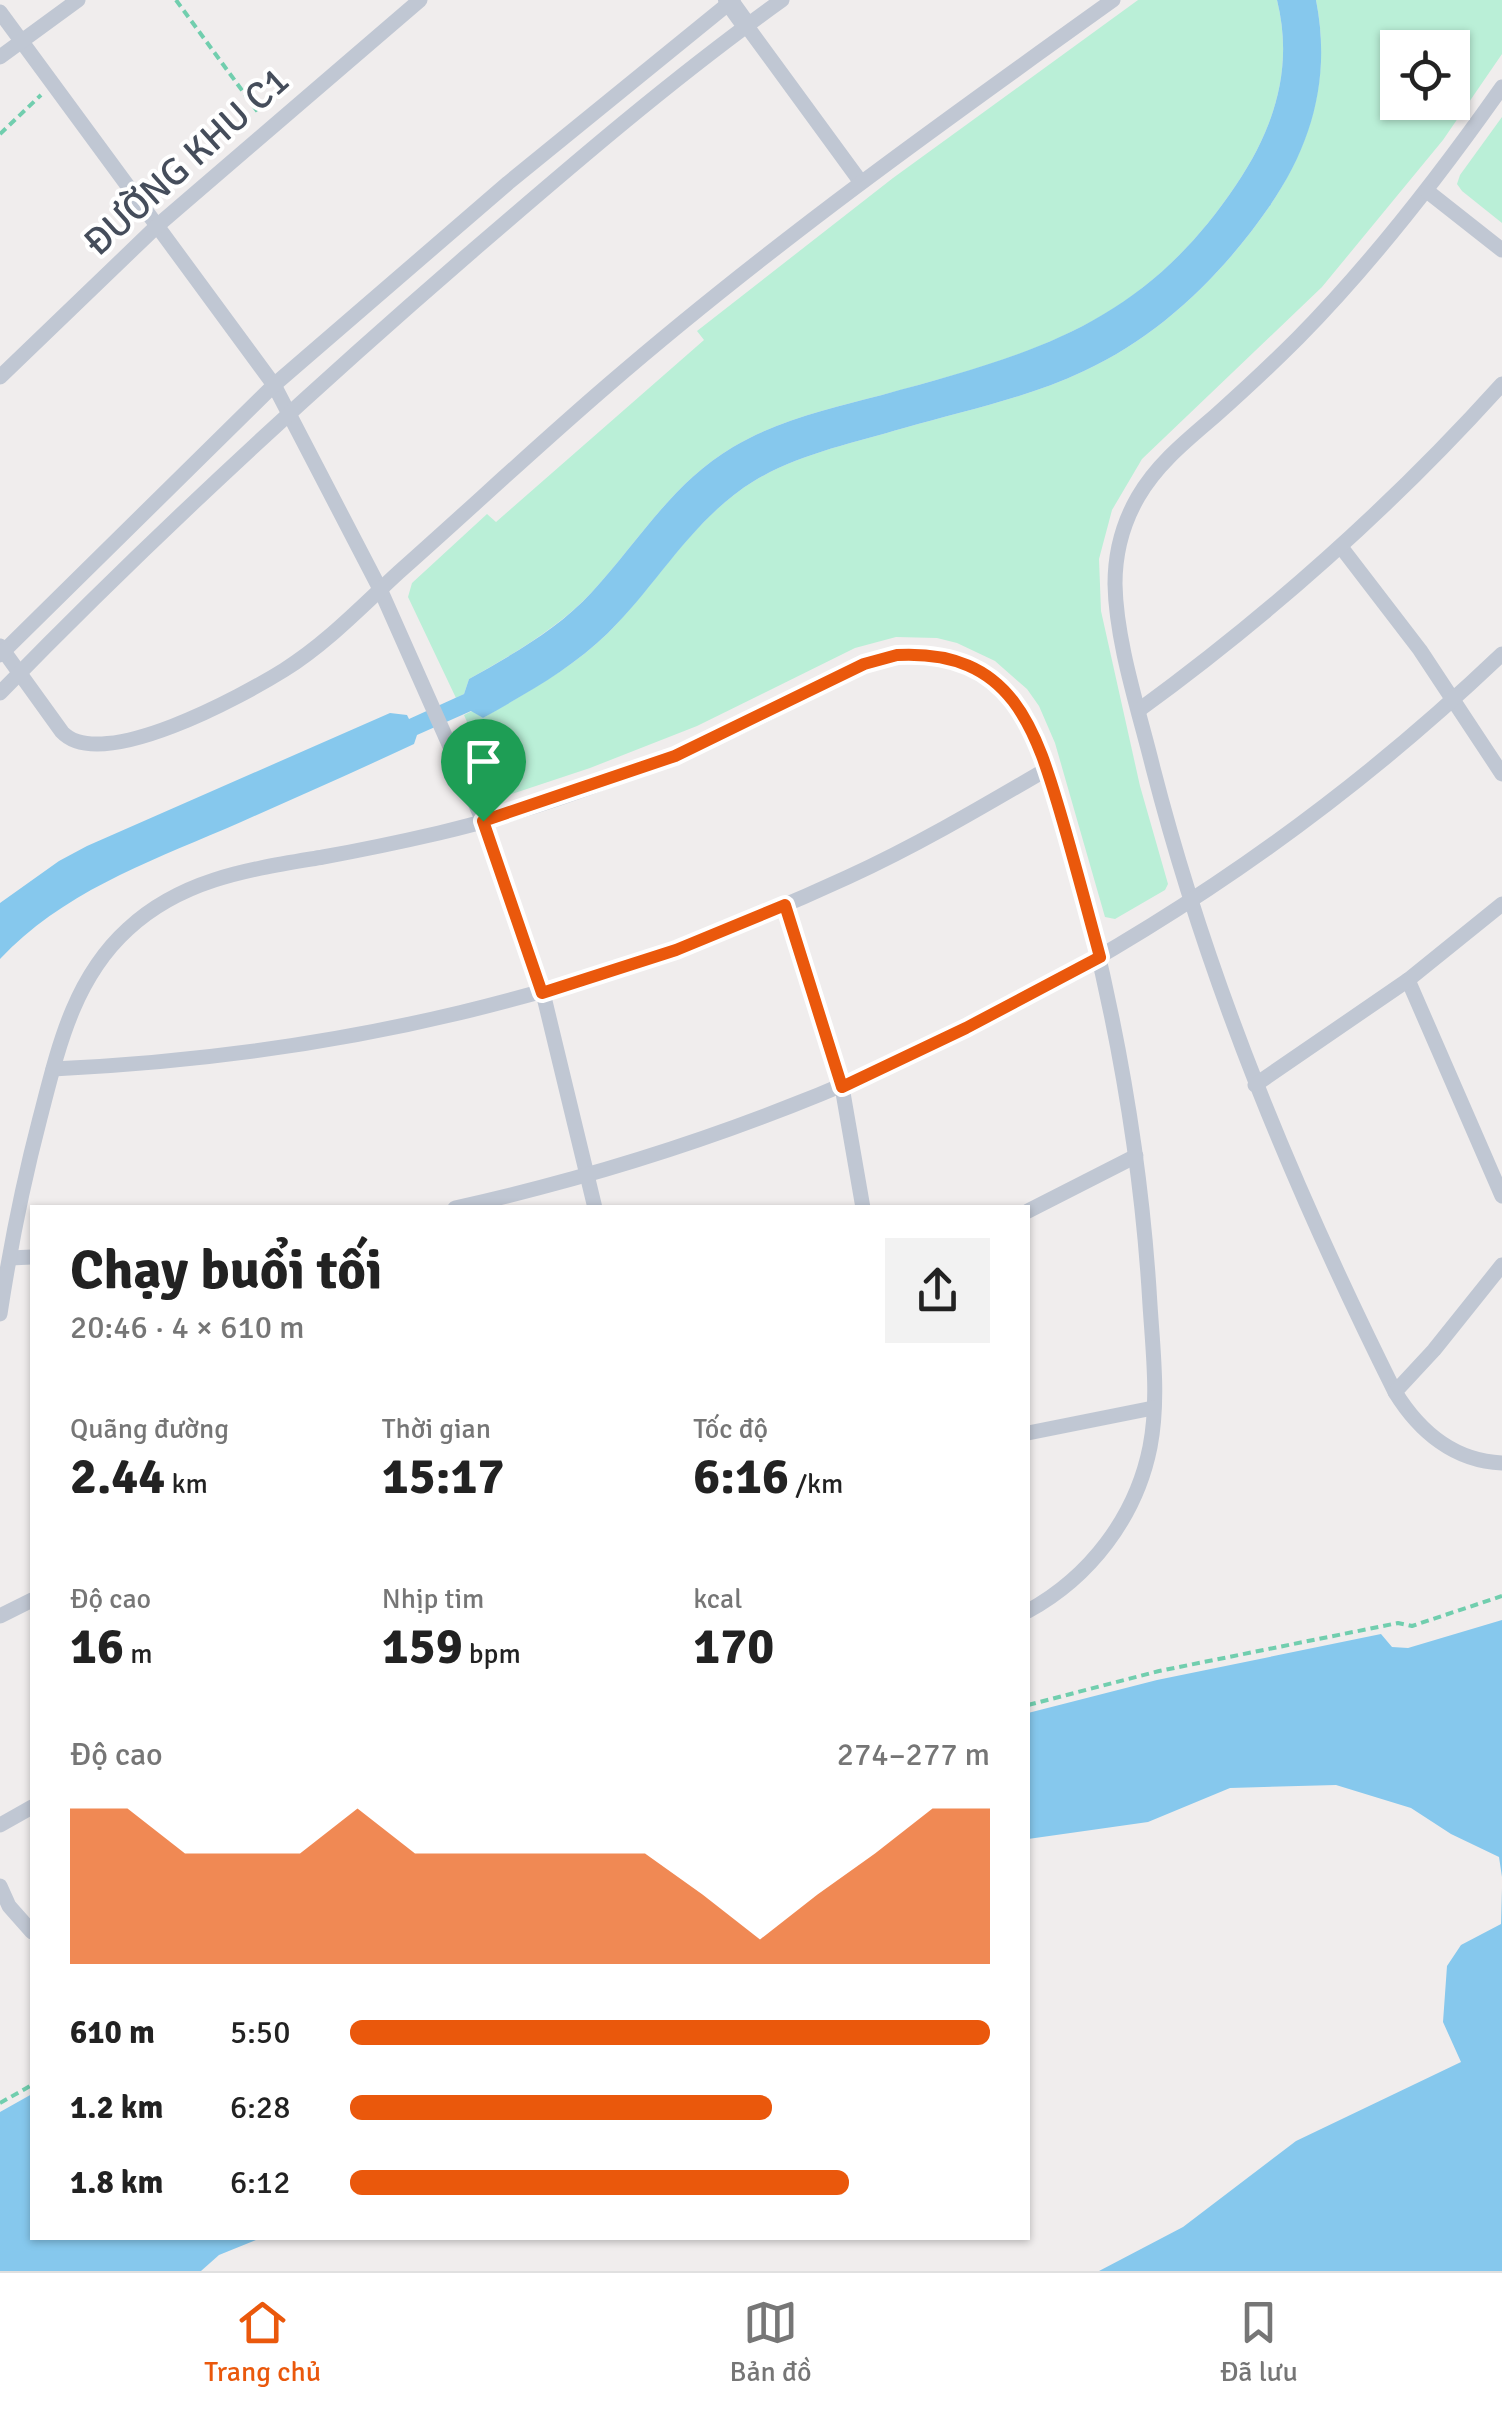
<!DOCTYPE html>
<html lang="vi">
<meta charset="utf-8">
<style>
:root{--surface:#fff;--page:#f2f2f2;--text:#222;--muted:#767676;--line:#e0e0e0;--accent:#ea580c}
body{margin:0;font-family:Signika,sans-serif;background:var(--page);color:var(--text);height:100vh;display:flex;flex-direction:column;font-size:38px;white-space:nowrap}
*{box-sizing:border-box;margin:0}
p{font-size:32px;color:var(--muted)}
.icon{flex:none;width:55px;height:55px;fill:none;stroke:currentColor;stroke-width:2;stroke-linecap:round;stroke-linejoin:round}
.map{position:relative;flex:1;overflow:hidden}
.panel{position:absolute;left:30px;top:1205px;width:1000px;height:1035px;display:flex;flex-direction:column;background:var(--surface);border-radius:0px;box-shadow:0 2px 8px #0004}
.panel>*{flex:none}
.controls{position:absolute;left:1380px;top:30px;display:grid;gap:20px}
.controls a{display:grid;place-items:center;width:90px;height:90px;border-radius:0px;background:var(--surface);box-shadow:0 2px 8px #0004;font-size:50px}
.pin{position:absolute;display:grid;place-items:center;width:85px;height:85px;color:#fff;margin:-102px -42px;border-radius:50% 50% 50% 0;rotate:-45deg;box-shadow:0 0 10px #0007}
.pin .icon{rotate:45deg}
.round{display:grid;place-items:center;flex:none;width:105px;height:105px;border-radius:0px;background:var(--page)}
.overview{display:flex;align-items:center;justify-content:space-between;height:170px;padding:0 40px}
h1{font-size:55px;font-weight:700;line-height:75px}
.metrics{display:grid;grid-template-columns:repeat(3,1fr);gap:15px;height:170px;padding:10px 40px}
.metrics div{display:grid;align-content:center}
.metrics b{font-size:50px;font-weight:700}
.metrics small{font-size:28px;font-weight:400}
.metrics p{font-size:28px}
.chart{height:280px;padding:20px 40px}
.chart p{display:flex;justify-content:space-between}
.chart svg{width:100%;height:180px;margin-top:10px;fill:var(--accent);opacity:.7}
ul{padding:0 40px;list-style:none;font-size:32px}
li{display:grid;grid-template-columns:160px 120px 1fr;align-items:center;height:75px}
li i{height:25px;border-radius:12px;background:var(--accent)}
.tab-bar{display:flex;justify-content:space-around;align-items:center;height:140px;border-top:2px solid var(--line);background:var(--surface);font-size:28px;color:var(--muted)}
.tab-bar a{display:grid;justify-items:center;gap:5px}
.tab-bar .on{color:var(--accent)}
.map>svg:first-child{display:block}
.green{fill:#baefd7;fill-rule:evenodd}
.water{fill:#86c8ed}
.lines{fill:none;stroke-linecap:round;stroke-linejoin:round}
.path{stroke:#71ceae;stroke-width:4;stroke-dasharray:8 5;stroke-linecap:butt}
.minor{stroke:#c0c7d3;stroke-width:15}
.tertiary{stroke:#c0c7d3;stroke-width:20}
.route-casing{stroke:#fff;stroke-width:20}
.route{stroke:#ea580c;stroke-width:12}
.labels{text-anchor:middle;stroke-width:8;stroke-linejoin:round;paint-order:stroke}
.street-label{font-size:38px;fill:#454d5b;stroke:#fff}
</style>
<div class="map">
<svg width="1502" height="2271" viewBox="0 0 1502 2271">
<rect width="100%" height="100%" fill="#f0eded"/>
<!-- green -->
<g class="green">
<path d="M 1138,0 L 1277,0 C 1294,68 1274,129 1236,185 C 1142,325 1036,353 882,395 C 832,408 778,420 733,447 C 672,483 639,541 592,592 C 557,629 513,654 469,679 L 464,694 L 456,698 L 408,597 L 412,583 L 487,514 L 496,522 L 704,340 L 697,331 L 893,178 Z"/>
<path d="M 1316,0 L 1502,0 L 1502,54 L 1443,140 L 1322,287 L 1142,459 L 1112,510 L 1099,559 L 1101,611 L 1140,786 L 1168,884 L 1165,890 L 1115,919 L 1105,917 L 1055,743 L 1039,706 L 1027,689 L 995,661 L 957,643 L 937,638 L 896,637 L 855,648 L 697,726 L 590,768 L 506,796 L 499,795 L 464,715 L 472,711 L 483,718 C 527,692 571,669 608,633 C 658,583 692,519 754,481 C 799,454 853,443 904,428 C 964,411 1027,398 1084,371 C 1160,336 1222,275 1269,207 C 1312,144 1331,76 1316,0 ZM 1398,48 L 1452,48 L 1452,102 L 1398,102 Z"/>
<path d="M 1502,117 L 1502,223 L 1462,191 L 1457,184 L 1460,175 Z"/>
</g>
<!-- water -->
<g class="water">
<path d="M 1277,0 L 1316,0 C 1331,76 1313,144 1269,207 C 1222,275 1160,336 1084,371 C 1027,398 964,411 904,428 C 853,443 799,454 754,481 C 692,519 658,584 608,633 C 571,669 527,693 483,718 L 471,711 L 417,735 L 414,744 C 352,773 288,801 225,829 C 145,863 61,894 0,959 L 0,903 L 59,861 L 87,846 L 390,713 L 407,715 L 409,719 L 464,694 L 469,679 C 513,654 557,630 592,592 C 639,541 672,483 733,447 C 778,420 832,408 882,395 C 1035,353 1142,325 1236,185 C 1274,129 1294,68 1277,0 Z"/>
<path d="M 1502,1620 L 1502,1877 L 1499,1857 L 1451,1834 L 1411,1808 L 1336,1785 L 1230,1788 L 1148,1822 L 1028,1839 L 1028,1713 L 1157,1680 L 1381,1634 L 1392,1647 L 1408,1648 Z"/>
<path d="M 1502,1888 L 1502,2271 L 1099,2271 L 1183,2227 L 1296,2141 L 1461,2062 L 1443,2022 L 1447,1966 L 1461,1945 L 1501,1924 Z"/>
<path d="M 32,2094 L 32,2238 L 261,2238 L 219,2255 L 201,2271 L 0,2271 L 0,2112 Z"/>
</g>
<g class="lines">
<!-- path -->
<g class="path">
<path d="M 176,0 L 260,115"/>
<path d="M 0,134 L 41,95"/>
<path d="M 1028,1705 L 1159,1671 L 1398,1623 L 1412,1626 L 1502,1596"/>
<path d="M 0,2103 L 32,2085"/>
</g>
<!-- minor -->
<g class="minor">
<path d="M 0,12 L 274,385 L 380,589 L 483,821 L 543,993 L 595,1208"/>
<path d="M 746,25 L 860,181"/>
<path d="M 0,57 L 78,0"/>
<path d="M 1502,87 C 1440,175 1374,261 1298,338 C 1271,365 1243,391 1215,416 C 1187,440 1157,464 1138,497 C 1123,523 1115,554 1115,584 C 1116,642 1139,711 1153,768 C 1209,986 1295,1191 1395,1392 C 1419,1431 1454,1461 1502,1463"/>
<path d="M 1427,191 L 1502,250"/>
<path d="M 0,377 L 157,226 L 420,0"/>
<path d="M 1341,547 L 1420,650 L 1502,774"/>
<path d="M 0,646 L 62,732 C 101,774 244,695 284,670 C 327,643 362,606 399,572 C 469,510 537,446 608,385 C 769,246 941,123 1113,0"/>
<path d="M 0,655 L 274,385 L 508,183 L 733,0"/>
<path d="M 0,693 C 150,539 307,394 470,253 C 571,166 673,78 782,0"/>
<path d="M 1139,710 C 1272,613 1392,506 1502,384"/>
<path d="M 785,905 L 842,1087 L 863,1208"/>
<path d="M 1408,980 L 1502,1196"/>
<path d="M 53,1069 C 335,1056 591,996 848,877 C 916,846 982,807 1047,769"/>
<path d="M 1255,1085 L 1408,980 L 1502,904"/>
<path d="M 455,1208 C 846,1122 1212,931 1502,654"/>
<path d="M 1028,1211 L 1136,1156"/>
<path d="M 10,1258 L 32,1257"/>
<path d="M 0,1314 C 10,1248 23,1183 40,1118 C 58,1049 73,979 128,929 C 183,878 252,869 323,857 C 362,850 400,842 439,833 C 499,819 560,799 618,777 C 674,757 728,734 780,707 C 817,688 857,660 898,655 C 926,652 954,657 978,671 C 998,683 1016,699 1028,720 C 1048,757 1057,802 1069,842 C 1112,994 1141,1148 1150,1305 C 1153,1351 1159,1401 1150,1447 C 1136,1517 1090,1577 1028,1611"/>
<path d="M 1395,1392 L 1434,1350 L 1502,1265"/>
<path d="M 1028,1433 L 1153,1408"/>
<path d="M 0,1616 L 32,1600"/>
<path d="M 0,1825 L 32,1807"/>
<path d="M 0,1886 L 9,1906 L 32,1932"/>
</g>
<!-- tertiary -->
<path class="tertiary" d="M 728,0 L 746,25"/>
</g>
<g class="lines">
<defs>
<path id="route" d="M 897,655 C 1013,649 1036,729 1063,822 C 1076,867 1088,912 1100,957 L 966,1028 L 842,1087 L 785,905 L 676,950 L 542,993 L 483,821 L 675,756 L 864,664 Z"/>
</defs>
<!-- route casing -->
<use href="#route" class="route-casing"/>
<!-- route -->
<use href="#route" class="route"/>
</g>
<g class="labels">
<!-- street labels -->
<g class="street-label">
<text transform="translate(186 161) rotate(-42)" y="13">ĐƯỜNG KHU C1</text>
</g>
</g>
</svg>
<div class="controls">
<a><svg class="icon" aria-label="locate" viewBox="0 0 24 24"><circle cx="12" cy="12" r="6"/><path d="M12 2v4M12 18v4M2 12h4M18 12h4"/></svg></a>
</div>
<div class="pin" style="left:483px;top:821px;background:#1e9e55"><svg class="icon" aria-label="arrive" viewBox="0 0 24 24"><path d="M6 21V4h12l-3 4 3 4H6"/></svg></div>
<section class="panel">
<div class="overview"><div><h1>Chạy buổi tối</h1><p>20:46 · 4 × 610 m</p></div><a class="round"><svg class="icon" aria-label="share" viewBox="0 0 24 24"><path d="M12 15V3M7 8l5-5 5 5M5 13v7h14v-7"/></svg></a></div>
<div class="metrics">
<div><p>Quãng đường</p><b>2.44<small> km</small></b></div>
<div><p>Thời gian</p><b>15:17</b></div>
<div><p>Tốc độ</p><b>6:16<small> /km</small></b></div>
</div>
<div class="metrics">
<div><p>Độ cao</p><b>16<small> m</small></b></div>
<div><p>Nhịp tim</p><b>159<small> bpm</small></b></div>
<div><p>kcal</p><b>170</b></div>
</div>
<div class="chart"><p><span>Độ cao</span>274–277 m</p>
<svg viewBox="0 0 160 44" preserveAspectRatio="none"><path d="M0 44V6L10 6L20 17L30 17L40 17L50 6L60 17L70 17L80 17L90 17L100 17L110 27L120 38L130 27L140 17L150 6L160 6V44z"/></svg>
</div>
<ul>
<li><b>610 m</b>5:50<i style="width:100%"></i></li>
<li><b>1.2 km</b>6:28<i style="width:66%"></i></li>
<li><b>1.8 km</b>6:12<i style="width:78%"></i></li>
</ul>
</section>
</div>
<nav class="tab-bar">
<a class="on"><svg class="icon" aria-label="home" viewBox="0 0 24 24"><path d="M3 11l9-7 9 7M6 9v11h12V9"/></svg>Trang chủ</a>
<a><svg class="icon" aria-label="map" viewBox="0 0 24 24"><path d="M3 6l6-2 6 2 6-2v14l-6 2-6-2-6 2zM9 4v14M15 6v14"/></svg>Bản đồ</a>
<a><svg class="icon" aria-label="saved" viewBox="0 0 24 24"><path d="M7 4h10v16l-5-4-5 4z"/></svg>Đã lưu</a>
</nav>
